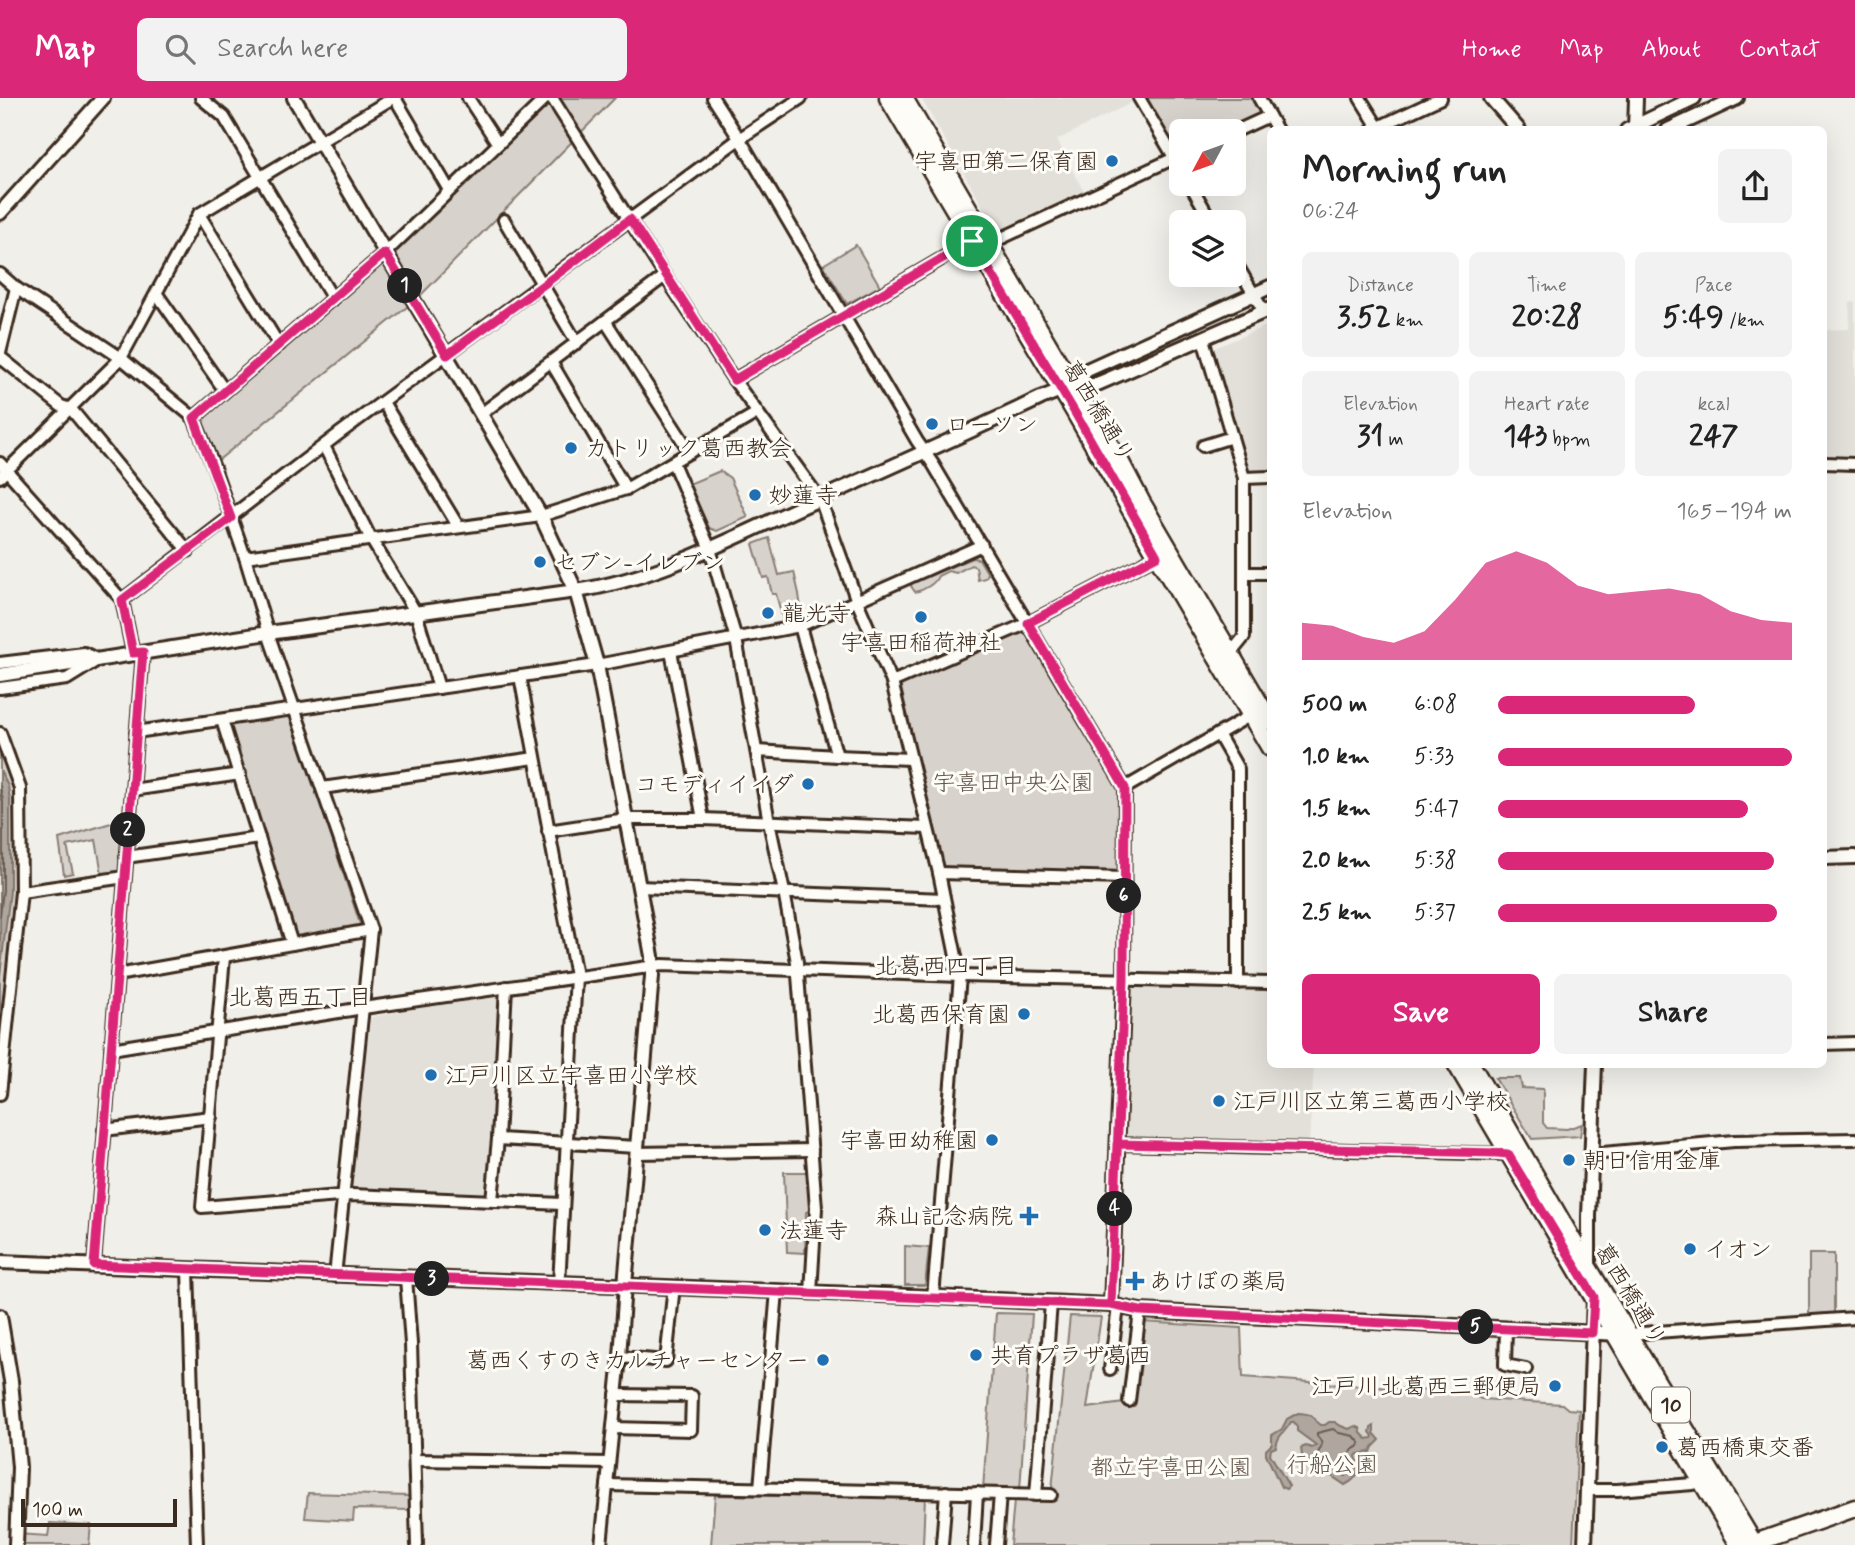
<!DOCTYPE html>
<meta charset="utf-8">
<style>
:root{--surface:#fff;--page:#f2f2f2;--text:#222;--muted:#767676;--accent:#db2777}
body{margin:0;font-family:Mynerve,"Klee One",sans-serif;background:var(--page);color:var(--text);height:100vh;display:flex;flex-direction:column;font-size:26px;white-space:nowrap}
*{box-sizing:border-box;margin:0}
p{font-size:23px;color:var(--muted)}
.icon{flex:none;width:38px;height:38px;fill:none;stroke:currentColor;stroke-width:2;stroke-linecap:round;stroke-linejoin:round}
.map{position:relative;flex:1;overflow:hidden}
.details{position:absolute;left:1267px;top:28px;width:560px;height:942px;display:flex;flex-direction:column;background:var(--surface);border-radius:10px;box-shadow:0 7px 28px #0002}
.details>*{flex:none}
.needle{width:46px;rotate:229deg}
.buttons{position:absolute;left:1169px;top:21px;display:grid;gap:14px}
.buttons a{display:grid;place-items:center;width:77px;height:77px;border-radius:10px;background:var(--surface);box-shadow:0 7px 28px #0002;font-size:35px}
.scale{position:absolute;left:21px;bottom:18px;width:156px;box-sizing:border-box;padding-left:7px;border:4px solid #3b2a1e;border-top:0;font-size:19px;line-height:24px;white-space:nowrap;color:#3b2a1e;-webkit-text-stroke:5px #fdfcf7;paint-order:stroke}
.pin{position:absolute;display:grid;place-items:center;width:60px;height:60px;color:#fff;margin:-30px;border:4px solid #fff;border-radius:50%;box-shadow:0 2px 7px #0007}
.km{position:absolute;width:35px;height:35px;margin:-18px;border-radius:50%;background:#222;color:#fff;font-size:19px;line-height:35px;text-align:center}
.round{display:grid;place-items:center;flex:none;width:74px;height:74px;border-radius:10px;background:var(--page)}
.headline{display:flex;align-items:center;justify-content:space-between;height:119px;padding:0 35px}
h1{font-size:38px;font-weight:800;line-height:52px}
.figures{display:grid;grid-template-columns:repeat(3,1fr);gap:10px;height:119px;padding:7px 35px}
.figures div{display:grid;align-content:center;border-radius:10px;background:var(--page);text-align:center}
.figures b{font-size:30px;font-weight:800}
.figures small{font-size:19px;font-weight:400}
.figures p{font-size:19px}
.chart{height:196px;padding:14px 35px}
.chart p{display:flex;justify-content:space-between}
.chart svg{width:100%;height:126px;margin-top:7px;fill:var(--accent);opacity:.7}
.primary-button{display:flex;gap:14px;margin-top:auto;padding:14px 35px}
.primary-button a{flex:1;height:80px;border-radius:10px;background:var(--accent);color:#fff;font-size:28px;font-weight:800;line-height:80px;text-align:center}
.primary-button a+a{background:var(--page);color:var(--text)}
ul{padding:0 35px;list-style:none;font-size:23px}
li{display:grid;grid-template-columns:112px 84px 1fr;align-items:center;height:52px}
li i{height:18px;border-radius:9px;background:var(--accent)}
header{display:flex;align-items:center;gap:42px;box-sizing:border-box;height:98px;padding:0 35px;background:var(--accent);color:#fff}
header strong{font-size:33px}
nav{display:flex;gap:38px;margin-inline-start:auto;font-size:24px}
.search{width:490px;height:63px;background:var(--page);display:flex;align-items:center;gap:18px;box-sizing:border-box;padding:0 24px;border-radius:10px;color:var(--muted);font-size:26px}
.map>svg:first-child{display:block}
.built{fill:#e3e0da}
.green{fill:#d7d2cc;stroke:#897e75;stroke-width:2}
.water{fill:#aea69f;stroke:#80746b;stroke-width:2}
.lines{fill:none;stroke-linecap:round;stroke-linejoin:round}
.shore{stroke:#695c52;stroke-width:2}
.minor-casing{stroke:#3b2a1e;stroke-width:16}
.tertiary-casing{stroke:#3b2a1e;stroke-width:18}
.primary-casing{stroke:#3b2a1e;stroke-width:21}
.minor{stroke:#fdfcf7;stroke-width:10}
.tertiary{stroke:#fdfcf7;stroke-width:12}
.primary{stroke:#fdfcf7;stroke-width:16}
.route-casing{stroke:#fff;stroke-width:14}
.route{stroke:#db2777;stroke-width:9}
.poi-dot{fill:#1f6fb2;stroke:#fdfcf7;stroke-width:2.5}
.labels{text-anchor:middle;stroke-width:6;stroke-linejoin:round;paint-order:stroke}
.shield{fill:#fdfcf7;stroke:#75695f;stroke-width:2}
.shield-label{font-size:21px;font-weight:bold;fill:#3b2a1e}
.poi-label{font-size:23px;fill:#3b2a1e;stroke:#fdfcf7;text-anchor:start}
.street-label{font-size:23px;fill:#3b2a1e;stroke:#fdfcf7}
.park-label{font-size:23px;fill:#62544a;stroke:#fdfcf7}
.neighbourhood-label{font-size:24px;fill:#3b2a1e;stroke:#fdfcf7}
</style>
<header>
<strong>Map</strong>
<div class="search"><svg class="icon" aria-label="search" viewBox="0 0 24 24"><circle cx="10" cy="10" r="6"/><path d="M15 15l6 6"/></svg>Search here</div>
<nav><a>Home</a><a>Map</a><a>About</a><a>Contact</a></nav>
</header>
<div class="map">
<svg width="1855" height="1447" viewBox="0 0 1855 1447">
<rect width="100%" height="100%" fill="#f1efea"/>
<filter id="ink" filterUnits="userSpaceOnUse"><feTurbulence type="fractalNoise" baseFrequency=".0143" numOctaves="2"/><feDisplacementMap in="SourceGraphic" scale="14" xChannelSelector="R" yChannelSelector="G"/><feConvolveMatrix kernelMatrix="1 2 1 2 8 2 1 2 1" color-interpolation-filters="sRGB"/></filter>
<g filter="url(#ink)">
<!-- built -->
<g class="built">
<path d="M 921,0 L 1133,0 L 1135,3 L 1057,42 L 1085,96 L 999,137 Z"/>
<path d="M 1850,204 L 1855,204 L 1855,360 L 1824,358 L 1824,232 L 1849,231 Z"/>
<path d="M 1270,226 L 1270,373 L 1250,374 L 1246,371 L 1213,251 Z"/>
<path d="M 1137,886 L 1270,892 L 1270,966 L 1314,966 L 1309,1046 L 1125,1040 L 1130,894 Z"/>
<path d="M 498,896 L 502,901 L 494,1035 L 490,1042 L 488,1082 L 485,1095 L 350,1089 L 371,919 Z"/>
</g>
<!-- green -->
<g class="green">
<path d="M 551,0 L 615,0 L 418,200 L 216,364 L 203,326 L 206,315 L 394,155 Z"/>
<path d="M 1146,0 L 1253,0 L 1260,13 L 1258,17 L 1225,33 L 1181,33 L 1181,54 L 1177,52 Z"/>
<path d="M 856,147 L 880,188 L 847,206 L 823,167 Z"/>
<path d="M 720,373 L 730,380 L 748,419 L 717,433 L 709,430 L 689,386 Z"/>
<path d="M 769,440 L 779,477 L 794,474 L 799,496 L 802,518 L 783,522 L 776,496 L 772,496 L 768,479 L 763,480 L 753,446 Z"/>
<path d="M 972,460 L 979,461 L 988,476 L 985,480 L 978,482 L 976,469 L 971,467 L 956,475 L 948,473 L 938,478 C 935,486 924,492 915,494 L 911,488 L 912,485 Z"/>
<path d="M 1026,530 L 1120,692 L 1121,775 L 942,771 L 900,585 Z"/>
<path d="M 287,618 L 293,623 L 361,829 L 298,840 L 294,836 L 230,628 L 233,626 Z"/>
<path d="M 0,640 L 17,691 L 17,795 L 0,928 Z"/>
<path d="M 124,721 L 120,775 L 102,776 L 96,742 L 67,748 L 73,775 L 64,777 L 59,741 Z"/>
<path d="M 1495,980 L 1520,980 L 1522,990 L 1543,991 L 1543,1025 L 1547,1030 L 1567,1031 L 1582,1026 L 1580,1038 L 1532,1041 Z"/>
<path d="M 784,1074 L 808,1074 L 810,1113 L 806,1114 L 805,1155 L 787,1154 Z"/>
<path d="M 905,1148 L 929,1150 L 925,1187 L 905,1187 Z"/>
<path d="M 1809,1156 L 1834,1156 L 1834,1215 L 1809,1217 Z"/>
<path d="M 996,1215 L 1032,1216 L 1020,1392 L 1051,1401 L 1070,1218 L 1101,1219 L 1087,1310 L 1131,1304 L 1142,1224 L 1241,1230 L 1243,1279 L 1473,1296 L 1481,1301 L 1562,1306 L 1568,1311 L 1579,1312 L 1573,1447 L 1010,1447 L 1015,1392 L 983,1391 Z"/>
<path d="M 308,1395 L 409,1398 L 412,1412 L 354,1411 L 353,1423 L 305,1420 Z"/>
<path d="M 715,1397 L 921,1400 L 925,1398 L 923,1447 L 711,1447 Z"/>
<path d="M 50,1425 L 91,1427 L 89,1447 L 16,1447 L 17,1436 L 48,1438 Z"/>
</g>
<!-- water -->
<g class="water">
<path d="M 0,672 L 8,688 L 10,702 L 10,793 L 0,878 Z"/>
<path d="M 1298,1315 C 1316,1316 1309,1319 1321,1327 L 1325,1327 L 1329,1324 L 1335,1324 L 1341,1328 L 1349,1331 L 1355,1328 L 1360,1330 L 1361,1335 L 1367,1341 L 1372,1340 L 1373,1338 L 1370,1334 L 1371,1330 L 1374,1328 L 1374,1335 L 1380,1342 L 1373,1349 L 1371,1354 L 1358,1356 L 1356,1358 C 1361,1372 1359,1380 1345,1387 L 1302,1358 L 1301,1350 L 1306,1348 L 1312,1350 L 1316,1347 L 1297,1333 L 1297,1329 L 1294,1324 L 1291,1324 C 1285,1335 1278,1336 1276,1349 L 1271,1351 L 1270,1356 L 1289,1388 L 1286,1391 L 1281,1389 L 1266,1356 L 1266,1352 L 1272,1346 L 1272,1337 L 1282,1331 L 1287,1321 Z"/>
</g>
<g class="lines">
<!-- shore -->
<g class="shore">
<path d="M 0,688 L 3,703 L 3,792 L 0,818"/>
<path d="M 1333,1331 L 1339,1335 L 1354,1338 L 1360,1345 L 1359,1348 C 1347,1353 1349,1359 1352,1369 L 1346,1378 L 1317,1359 C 1318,1349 1327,1349 1317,1338 L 1317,1335 Z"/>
</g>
<defs>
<g id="minor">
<path d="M 201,0 L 224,19 L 333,201"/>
<path d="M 395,0 L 449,92"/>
<path d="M 468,0 L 498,46"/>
<path d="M 552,0 L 665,178 L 734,282 L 820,401 L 857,503 L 892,584 L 939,775 L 960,878 L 933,1199"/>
<path d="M 713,0 L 744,48 L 917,343 L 933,366 L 1125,690 L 1124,882"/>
<path d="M 1139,0 L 1181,71"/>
<path d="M 1259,0 L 1277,32"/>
<path d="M 1360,0 L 1378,29"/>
<path d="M 1372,32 L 1441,0"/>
<path d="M 1234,34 L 1269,18"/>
<path d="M 1190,86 L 1212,124"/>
<path d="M 199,116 L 279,247"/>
<path d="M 504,122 L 577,245"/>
<path d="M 991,145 L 1181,57"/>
<path d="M 1234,162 L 1264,214"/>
<path d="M 0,176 L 16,190 L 121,260 L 194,320 L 214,370 L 245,459 L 268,535 L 371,832 L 335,1178"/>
<path d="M 157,196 L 225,293"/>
<path d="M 606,224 L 690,354"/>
<path d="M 1203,241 L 1244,380 L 1244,539 L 1231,555"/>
<path d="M 0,255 L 16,190"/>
<path d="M 0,259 L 61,308 L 71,311 L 188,453"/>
<path d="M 551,264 L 626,391"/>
<path d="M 734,282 L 972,143"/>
<path d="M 383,304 L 458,428"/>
<path d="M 481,316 L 665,178"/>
<path d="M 194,320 L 385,155 L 546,0"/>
<path d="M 324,348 L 371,441 L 416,515 L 439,590"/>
<path d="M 1203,348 L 1232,339"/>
<path d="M 0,365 L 122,502 L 133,555"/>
<path d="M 673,365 L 710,451 L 736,541 L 769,724 L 784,794 L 797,864 L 816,1110 L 811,1195"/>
<path d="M 1824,365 L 1855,366"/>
<path d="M 0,379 L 121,260 L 199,116 L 393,0"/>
<path d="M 1244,380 L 1270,379"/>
<path d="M 245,459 L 541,418 L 626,391 L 757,315"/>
<path d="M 1245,475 L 1270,475"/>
<path d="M 122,502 L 340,335 L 739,41 L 801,0"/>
<path d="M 800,528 L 837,658"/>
<path d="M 671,553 L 703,721"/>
<path d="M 0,565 L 84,555 L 98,562"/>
<path d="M 520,578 L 576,878 L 559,1186"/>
<path d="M 892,584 L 1028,525 L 1157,458"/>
<path d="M 0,590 L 67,581 L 96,563"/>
<path d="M 222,622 L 292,846"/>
<path d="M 136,634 L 597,567 L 800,528 L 982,447"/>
<path d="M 0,635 L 20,690 L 21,794 L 0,996"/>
<path d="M 1218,636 L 1238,671 L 1238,885"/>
<path d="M 757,653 L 837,658 L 910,661"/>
<path d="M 322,690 L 535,660"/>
<path d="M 1125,690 L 1251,617"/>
<path d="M 132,692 L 240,676"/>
<path d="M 548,733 L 626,721 L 703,721 L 927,730"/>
<path d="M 126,759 L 259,740"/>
<path d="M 939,775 L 1124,780"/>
<path d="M 639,789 L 944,801"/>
<path d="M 21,794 L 125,779"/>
<path d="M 224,859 L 202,1109 L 352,1097 L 562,1106"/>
<path d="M 117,877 L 371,832"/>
<path d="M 1824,946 L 1855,945"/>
<path d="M 111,951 L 363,910 L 662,867 L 960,878 L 1270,885"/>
<path d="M 104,1032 L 211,1019"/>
<path d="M 498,1041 L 637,1049"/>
<path d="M 1117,1046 L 1508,1056"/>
<path d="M 636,1055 L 812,1052"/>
<path d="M 1592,1056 L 1734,1043 L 1855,1041"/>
<path d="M 492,1102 L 498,1041 L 506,889"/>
<path d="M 94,1167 L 143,554"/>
<path d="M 188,1172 L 197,1447"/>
<path d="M 406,1180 L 411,1246 L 417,1447"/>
<path d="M 1506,1231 L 1505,1267 L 1526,1271"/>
<path d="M 1628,1236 L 1855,1220"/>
<path d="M 620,1259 L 666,1263 L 673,1197"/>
<path d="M 1110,1271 L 1118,1209"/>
<path d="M 1129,1303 L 1140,1213"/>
<path d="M 613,1330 L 691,1332 L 692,1298 L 616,1297"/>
<path d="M 415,1362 L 609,1365"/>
<path d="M 607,1387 L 1051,1397"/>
<path d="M 760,1390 L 777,1193"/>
<path d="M 1587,1392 L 1617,1392 L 1693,1386 L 1702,1383"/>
<path d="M 1036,1397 L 1051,1205"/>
<path d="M 601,1447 L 620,1259 L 625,1187"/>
<path d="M 942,1447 L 946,1394"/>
<path d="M 974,1447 L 977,1395"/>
<path d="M 996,1447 L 1000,1396"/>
</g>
<g id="tertiary">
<path d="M 294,0 L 541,418 L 576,493 L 597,567 L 652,858 L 652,878 L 625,1187"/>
<path d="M 1491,0 L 1519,32"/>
<path d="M 1627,32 L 1694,0"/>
<path d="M 1635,32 L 1636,0"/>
<path d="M 1668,32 L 1737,0"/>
<path d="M 0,115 L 103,0"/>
<path d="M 1073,287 L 1087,272 L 1270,189"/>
<path d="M 0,577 L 268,535 L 576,493 C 655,481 727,443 799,410 C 880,374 961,338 1041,300 L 1073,287 L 1095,287 L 1270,211"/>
<path d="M 1824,760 L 1855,759"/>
<path d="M 0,1164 L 933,1199 L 1111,1207 L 1140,1213 L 1621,1236"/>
<path d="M 1589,1171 L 1589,1118 L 1595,966"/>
<path d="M 1111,1207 L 1124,882"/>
<path d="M 0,1218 L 11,1283 L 19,1369 L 16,1447"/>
<path d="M 1585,1447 L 1594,1199"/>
</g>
<g id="primary">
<path d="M 888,0 L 1074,313 L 1157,458 L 1270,650"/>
<path d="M 904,0 L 1058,263 L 1121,365 L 1141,403 L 1270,623"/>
<path d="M 1456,966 L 1739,1447"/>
<path d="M 1471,966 L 1588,1169 L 1755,1447"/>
<path d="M 1749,1447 L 1855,1410"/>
</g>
</defs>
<!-- minor casing -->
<use href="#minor" class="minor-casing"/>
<!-- tertiary casing -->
<use href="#tertiary" class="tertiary-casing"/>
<!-- primary casing -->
<use href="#primary" class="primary-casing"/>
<!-- minor -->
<use href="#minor" class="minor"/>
<!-- tertiary -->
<use href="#tertiary" class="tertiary"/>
<!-- primary -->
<use href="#primary" class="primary"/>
</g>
</g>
<g class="lines" filter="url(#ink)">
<defs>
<path id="route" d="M 972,143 L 734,282 L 630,121 L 543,187 L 447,257 L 385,155 L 194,320 L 231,420 L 122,502 L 133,555 L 143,554 L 94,1167 L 1111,1207 L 1117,1046 L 1497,1055 L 1508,1056 L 1594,1199 L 1592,1235 L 1140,1213 L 1111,1207 L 1124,882 L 1125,690 L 1028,525 L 1157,458 L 1074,313 L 972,143"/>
</defs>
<!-- route casing -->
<use href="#route" class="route-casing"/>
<!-- route -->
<use href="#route" class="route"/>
</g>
<!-- markers -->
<g class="poi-dot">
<circle cx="1112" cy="63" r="7"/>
<circle cx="932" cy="326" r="7"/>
<circle cx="571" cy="350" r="7"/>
<circle cx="755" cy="397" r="7"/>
<circle cx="540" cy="464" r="7"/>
<circle cx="768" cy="515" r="7"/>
<circle cx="921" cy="519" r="7"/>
<circle cx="808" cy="686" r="7"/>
<circle cx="1024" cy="916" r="7"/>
<circle cx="431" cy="977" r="7"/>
<circle cx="1219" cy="1003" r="7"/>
<circle cx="992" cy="1042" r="7"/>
<circle cx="1569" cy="1062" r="7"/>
<path d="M1025.5 1107.5h7v7h7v7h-7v7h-7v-7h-7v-7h7z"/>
<circle cx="765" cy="1132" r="7"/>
<circle cx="1690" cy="1151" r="7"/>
<path d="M1131.5 1172.5h7v7h7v7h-7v7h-7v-7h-7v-7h7z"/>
<circle cx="976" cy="1257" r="7"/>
<circle cx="823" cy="1262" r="7"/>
<circle cx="1555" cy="1288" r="7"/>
<circle cx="1662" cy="1349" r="7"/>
</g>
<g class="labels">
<!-- shield labels -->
<rect class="shield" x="1652" y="1289.5" width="38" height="35" rx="5"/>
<g class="shield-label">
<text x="1671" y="1314">10</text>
</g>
<!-- poi labels -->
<g class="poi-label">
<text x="1098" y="71" text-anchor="end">宇喜田第二保育園</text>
<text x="946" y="334">ローソン</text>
<text x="585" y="358">カトリック葛西教会</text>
<text x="769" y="405">妙蓮寺</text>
<text x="554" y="472">セブン-イレブン</text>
<text x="782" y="523">龍光寺</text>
<text x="921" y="552" text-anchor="middle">宇喜田稲荷神社</text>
<text x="794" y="694" text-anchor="end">コモディイイダ</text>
<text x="1010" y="924" text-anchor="end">北葛西保育園</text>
<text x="445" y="985">江戸川区立宇喜田小学校</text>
<text x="1233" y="1011">江戸川区立第三葛西小学校</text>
<text x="978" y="1050" text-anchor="end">宇喜田幼稚園</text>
<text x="1583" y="1070">朝日信用金庫</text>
<text x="1013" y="1126" text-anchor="end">森山記念病院</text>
<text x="779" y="1140">法蓮寺</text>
<text x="1704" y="1159">イオン</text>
<text x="1149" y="1191">あけぼの薬局</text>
<text x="990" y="1265">共育プラザ葛西</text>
<text x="809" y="1270" text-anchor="end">葛西くすのきカルチャーセンター</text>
<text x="1541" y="1296" text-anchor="end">江戸川北葛西三郵便局</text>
<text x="1676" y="1357">葛西橋東交番</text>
</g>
<!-- street labels -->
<g class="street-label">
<text transform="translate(1099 313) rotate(59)" y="8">葛西橋通り</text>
<text transform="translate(1631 1196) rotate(59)" y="8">葛西橋通り</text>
</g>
<!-- park labels -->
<g class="park-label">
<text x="1013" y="692">宇喜田中央公園</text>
<text x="1332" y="1374">行船公園</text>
<text x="1171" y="1377">都立宇喜田公園</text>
</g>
<!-- neighbourhood labels -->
<g class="neighbourhood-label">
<text x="946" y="876">北葛西四丁目</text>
<text x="300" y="907">北葛西五丁目</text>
</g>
</g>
</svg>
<div class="buttons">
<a><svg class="needle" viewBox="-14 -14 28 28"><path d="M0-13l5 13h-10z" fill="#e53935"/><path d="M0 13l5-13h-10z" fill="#767676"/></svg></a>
<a><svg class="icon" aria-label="layers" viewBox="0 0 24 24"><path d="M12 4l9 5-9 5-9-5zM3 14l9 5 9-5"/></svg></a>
</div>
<div class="scale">100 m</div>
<div class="pin" style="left:972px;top:143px;background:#1e9e55"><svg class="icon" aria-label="arrive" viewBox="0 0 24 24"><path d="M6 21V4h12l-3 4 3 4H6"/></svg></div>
<b class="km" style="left:405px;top:188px">1</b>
<b class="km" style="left:128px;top:732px">2</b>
<b class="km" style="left:432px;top:1181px">3</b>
<b class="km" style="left:1115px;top:1111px">4</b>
<b class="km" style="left:1476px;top:1229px">5</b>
<b class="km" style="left:1124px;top:798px">6</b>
<section class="details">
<div class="headline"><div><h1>Morning run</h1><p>06:24</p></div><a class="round"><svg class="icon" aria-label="share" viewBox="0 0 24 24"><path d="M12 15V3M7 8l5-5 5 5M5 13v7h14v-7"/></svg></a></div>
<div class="figures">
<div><p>Distance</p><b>3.52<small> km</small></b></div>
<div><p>Time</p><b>20:28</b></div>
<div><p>Pace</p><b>5:49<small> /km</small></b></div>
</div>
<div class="figures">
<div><p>Elevation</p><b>31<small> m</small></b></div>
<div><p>Heart rate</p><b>143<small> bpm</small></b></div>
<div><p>kcal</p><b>247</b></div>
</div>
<div class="chart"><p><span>Elevation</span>165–194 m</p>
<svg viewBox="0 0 160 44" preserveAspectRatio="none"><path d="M0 44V31L10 32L20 36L30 38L40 34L50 23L60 10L70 6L80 10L90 18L100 21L110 20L120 19L130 21L140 27L150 30L160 31V44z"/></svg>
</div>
<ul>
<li><b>500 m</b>6:08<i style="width:67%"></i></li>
<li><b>1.0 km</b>5:33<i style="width:100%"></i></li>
<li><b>1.5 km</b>5:47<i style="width:85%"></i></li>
<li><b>2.0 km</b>5:38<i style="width:94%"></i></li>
<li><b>2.5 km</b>5:37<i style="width:95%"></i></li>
</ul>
<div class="primary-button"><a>Save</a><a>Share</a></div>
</section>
</div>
